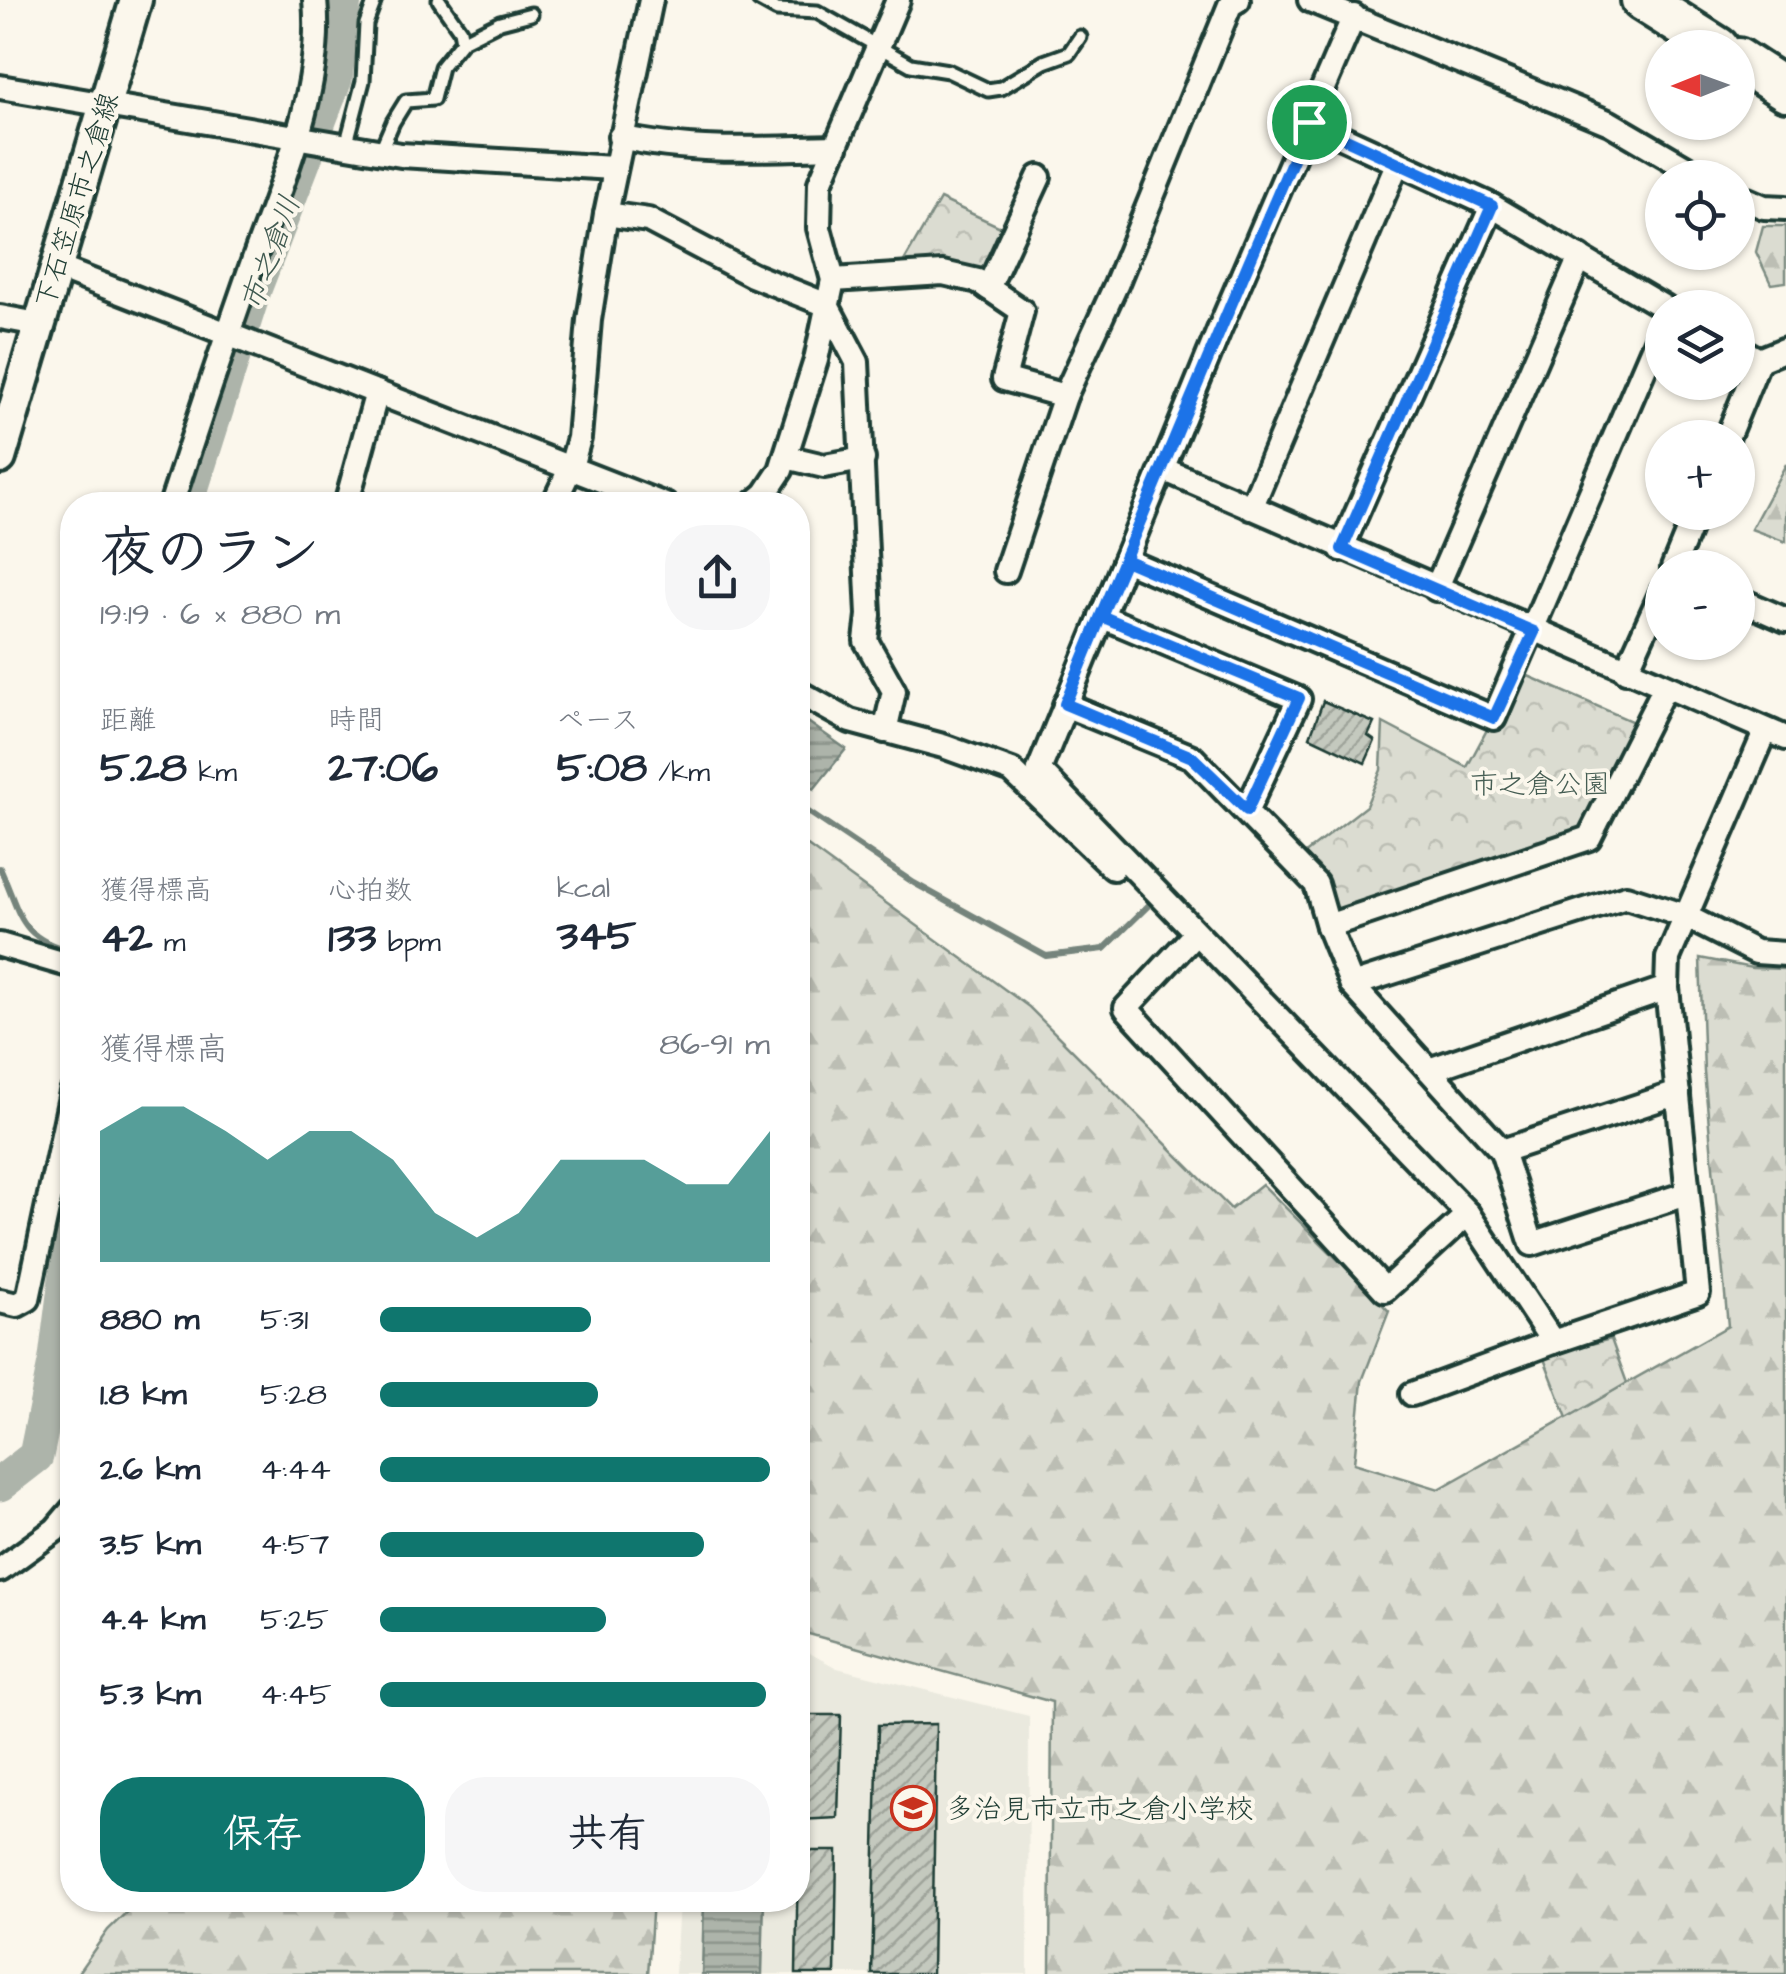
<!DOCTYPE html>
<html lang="ja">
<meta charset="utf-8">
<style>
:root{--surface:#fff;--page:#f6f6f7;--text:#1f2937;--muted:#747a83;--accent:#0f766e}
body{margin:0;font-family:"Architects Daughter","Klee One",sans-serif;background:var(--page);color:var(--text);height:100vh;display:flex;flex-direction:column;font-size:38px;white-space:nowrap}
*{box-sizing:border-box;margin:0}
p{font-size:32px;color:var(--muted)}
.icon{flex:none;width:55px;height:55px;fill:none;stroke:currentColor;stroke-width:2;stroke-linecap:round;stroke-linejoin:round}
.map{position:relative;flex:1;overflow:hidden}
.details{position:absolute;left:60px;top:492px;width:750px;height:1420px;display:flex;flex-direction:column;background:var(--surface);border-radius:40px;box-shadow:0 2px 8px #0004}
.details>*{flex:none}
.needle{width:65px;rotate:269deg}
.buttons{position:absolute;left:1645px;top:30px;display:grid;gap:20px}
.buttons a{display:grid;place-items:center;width:110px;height:110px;border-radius:50%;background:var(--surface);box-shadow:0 2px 8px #0004;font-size:50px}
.pin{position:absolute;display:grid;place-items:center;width:85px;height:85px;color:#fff;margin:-42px;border:5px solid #fff;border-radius:50%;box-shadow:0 2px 10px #0007}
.round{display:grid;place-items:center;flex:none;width:105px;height:105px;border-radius:40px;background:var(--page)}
.head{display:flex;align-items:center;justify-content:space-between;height:170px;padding:0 40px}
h1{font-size:55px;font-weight:700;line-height:75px}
.stats{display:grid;grid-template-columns:repeat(3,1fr);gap:15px;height:170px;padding:10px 40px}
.stats div{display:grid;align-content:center}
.stats b{font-size:42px;font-weight:700}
.stats small{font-size:28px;font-weight:400}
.stats p{font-size:28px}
.chart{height:280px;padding:20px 40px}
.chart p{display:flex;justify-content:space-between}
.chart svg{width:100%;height:180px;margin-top:10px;fill:var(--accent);opacity:.7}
.button{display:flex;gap:20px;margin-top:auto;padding:20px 40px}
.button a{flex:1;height:115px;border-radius:40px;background:var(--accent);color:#fff;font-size:40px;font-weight:700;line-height:115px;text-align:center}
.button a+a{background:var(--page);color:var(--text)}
ul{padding:0 40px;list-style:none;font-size:32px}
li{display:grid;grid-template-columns:160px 120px 1fr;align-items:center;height:75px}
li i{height:25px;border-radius:12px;background:var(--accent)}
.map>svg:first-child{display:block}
.built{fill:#eae9de}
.forest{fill:url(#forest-firs);stroke:#7d8c82;stroke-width:2.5}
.park{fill:url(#park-crowns);stroke:#7d8c82;stroke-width:2.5}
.water{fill:url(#water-rules);stroke:#74847b;stroke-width:2.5}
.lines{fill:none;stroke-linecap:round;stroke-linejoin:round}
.stream{stroke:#74847b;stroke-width:6}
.river{stroke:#adb4aa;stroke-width:35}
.building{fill:url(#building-hatch);stroke:#1f3d34;stroke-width:2.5}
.lane-casing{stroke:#1f3d34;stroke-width:19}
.street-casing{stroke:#1f3d34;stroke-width:30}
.secondary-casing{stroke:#1f3d34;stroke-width:38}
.highway-casing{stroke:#1f3d34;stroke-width:48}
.lane{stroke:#fbf7ec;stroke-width:11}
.street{stroke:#fbf7ec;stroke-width:22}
.secondary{stroke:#fbf7ec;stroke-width:30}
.highway{stroke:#fbf7ec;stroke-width:40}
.route-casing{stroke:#fff;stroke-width:20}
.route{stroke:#1a73e8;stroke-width:12}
.labels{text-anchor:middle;stroke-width:8;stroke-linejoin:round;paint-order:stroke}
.street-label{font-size:28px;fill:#1f3d34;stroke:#fbf7ec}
.park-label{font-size:28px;fill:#455d53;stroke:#fbf7ec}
.poi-label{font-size:28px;fill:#1f3d34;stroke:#fbf7ec;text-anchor:start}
.water-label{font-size:30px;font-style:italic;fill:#425b52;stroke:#fbf7ec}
</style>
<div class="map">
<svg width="1786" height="1974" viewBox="0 0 1786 1974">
<defs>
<pattern id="forest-firs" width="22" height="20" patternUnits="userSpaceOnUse" patternTransform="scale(2.5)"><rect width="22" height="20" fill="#dbdcd1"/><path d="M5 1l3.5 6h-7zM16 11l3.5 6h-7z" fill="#bcbeb4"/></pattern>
<pattern id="park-crowns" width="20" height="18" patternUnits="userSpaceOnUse" patternTransform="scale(2.5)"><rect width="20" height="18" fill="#dbdcd1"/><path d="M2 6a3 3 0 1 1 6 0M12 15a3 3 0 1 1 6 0" fill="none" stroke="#bcbeb4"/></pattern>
<pattern id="water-rules" width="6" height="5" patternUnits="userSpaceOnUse" patternTransform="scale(2.5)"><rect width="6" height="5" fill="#adb4aa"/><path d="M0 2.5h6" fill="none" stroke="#8c948b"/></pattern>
<pattern id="building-hatch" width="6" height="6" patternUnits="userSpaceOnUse" patternTransform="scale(2.5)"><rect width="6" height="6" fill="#c4c9be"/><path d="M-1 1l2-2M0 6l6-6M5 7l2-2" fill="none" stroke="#9fa49b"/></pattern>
</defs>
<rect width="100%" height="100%" fill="#fbf7ec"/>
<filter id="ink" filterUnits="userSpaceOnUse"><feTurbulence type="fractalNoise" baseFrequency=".01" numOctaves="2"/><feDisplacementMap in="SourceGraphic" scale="20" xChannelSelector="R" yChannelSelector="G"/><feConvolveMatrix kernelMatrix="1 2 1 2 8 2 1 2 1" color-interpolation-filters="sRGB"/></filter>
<g filter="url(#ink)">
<!-- built -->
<path class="built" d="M 798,1647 L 837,1668 L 1029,1716 L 1028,1974 L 675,1974 L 679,1900 L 798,1900 Z"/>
<!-- forest -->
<g class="forest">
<path d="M 1763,226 L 1786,226 L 1786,282 L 1771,284 L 1756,252 Z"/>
<path d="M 1786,464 L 1786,542 L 1751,529 Z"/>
<path d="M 798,839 L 1029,1007 L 1231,1209 L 1262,1184 L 1389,1311 L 1362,1381 L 1354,1463 L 1439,1489 L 1728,1326 L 1704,1072 L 1700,958 L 1752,968 L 1786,969 L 1786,1974 L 1050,1974 L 1052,1702 L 798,1631 Z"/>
<path d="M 139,1900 L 653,1900 L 648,1974 L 77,1974 L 108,1930 Z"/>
</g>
<!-- park -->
<g class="park">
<path d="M 940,199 L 1007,230 L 988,279 L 899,270 Z"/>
<path d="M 1526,675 L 1645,727 L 1589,838 L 1328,926 L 1295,861 L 1366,806 L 1381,770 L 1383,723 L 1467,767 L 1489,726 L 1500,728 Z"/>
<path d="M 1611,1339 L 1627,1383 L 1567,1418 L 1543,1356 Z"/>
</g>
<!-- water -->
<g class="water">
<path d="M 798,715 L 846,749 L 814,789 L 798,781 Z"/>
<path d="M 704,1900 L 764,1900 L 762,1974 L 702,1974 Z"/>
</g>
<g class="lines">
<!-- stream -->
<g class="stream">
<path d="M 798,805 L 914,883 L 1046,956 L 1104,949 L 1153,901"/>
<path d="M 0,868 C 21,914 18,938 72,951"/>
</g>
<!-- river -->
<g class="river">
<path d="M 186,505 L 255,287 L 335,79 L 344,0"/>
<path d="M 0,1484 L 36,1456 L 56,1358 L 72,1232"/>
</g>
</g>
<!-- building -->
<g class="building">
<path d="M 1323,701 L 1374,723 L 1368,736 L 1375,741 L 1365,763 L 1310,737 Z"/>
<path d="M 798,1715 L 841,1715 L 838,1818 L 798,1820 Z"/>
<path d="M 936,1724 L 932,1974 L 872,1974 L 878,1725 Z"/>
<path d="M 798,1851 L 837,1851 L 835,1974 L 796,1974 Z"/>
</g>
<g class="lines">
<defs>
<g id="lane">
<path d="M 759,0 L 777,10 L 817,12 L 911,65 L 948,71 L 988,90 L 1001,88 L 1044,62 L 1069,53 L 1080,37"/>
<path d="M 462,41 L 500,22 L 531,14"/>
<path d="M 346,146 L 363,81 L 366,24 L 375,0"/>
<path d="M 380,152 L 393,122 L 406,101 L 433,99 L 441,67 L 462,41 L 460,30 L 439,0"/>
</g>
<g id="street">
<path d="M 1310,0 L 1610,123 L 1704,178"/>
<path d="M 1354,16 L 1219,330 L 1039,770 L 1468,1214 L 1553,1342 L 1698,1293 L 1667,988 L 1668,958 L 1766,730"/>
<path d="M 0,87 L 401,155 L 613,168"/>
<path d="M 1309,122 L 1492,206 L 1665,308"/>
<path d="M 620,137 C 690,153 765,149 836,147"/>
<path d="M 1738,196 L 1764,207 L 1786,208"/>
<path d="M 606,214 L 648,220 L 752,275 L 827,305 L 857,362 L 869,615 L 866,641 L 894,691 L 885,731"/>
<path d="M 56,267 L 665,505"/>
<path d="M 833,280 L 943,273 L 978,281 L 1022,311 L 1004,379 L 1065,396 L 1116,285 L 1230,5 L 1238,0"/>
<path d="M 988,288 L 1039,177"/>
<path d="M 0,317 L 38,324"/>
<path d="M 1759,360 L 1786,349"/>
<path d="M 1727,438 L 1759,360 L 1738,348"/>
<path d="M 786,457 L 824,466 L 863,459"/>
<path d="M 1163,469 L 1786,738"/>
<path d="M 171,505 C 196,427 222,350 249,273 C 279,187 324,93 315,0"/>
<path d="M 346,505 L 377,392"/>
<path d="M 553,505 L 571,467 L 579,438 L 589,320 L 606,214 L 651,0"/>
<path d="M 752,505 L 765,494 L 781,470 L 816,360 L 833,280 L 819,228 L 820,183 L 898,0"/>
<path d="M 1251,508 L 1397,164"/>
<path d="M 1341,549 L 1492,206"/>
<path d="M 1125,560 L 1494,718 L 1662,327"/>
<path d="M 1673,568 L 1696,512"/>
<path d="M 1006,571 L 1065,396"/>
<path d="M 1436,589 L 1580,257"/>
<path d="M 1738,599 L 1786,620"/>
<path d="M 1101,616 L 1299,699 L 1247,810"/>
<path d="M 1626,671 L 1662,592"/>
<path d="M 798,692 L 850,721 L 943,746 L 1012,771 L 1113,868"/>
<path d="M 1065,705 L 1192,757 L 1316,884 L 1328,926 L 1352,985 L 1502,1151 L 1532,1244 L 1686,1194"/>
<path d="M 1328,926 L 1589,838 L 1665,687"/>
<path d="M 1195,934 L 1126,1008 L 1385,1290 L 1468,1214"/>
<path d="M 0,945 L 72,966"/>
<path d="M 1352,985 L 1626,897 L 1685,916 L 1756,952 L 1786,954"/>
<path d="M 1429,1070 L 1667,988"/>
<path d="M 1502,1151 L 1678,1093"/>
<path d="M 0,1301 L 17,1305 L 28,1299 L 72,1092"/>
<path d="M 1412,1394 L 1553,1342"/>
<path d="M 0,1570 L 55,1530 L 72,1510"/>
</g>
<path id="secondary" d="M 0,458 L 136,0"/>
<g id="highway">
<path d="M 1642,0 L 1718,48"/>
<path d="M 1738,59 L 1786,90"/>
</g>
</defs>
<!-- lane casing -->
<use href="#lane" class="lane-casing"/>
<!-- street casing -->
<use href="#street" class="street-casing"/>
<!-- secondary casing -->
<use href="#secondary" class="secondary-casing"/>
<!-- highway casing -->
<use href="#highway" class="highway-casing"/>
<!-- lane -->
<use href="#lane" class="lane"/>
<!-- street -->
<use href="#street" class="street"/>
<!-- secondary -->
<use href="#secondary" class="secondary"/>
<!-- highway -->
<use href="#highway" class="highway"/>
</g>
</g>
<g class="lines" filter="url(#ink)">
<defs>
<path id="route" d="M 1309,122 C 1226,315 1144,509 1065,704 L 1192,757 L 1247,810 L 1299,698 L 1101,616 L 1125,560 L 1494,718 L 1534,632 L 1342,549 L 1492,206 L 1309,122"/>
</defs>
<!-- route casing -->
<use href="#route" class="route-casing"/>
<!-- route -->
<use href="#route" class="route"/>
</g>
<!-- icons -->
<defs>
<symbol id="school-ring" viewBox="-11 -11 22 22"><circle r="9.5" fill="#fbf7ec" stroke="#c8321e" stroke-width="1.5"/><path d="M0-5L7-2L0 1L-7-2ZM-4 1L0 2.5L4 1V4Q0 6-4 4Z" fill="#c8321e"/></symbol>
</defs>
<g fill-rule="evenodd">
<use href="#school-ring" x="888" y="1783" width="50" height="50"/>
</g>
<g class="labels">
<!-- street labels -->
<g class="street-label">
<text transform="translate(76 200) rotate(-73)" y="10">下石笠原市之倉線</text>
</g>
<!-- park labels -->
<g class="park-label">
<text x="1540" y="793">市之倉公園</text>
</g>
<!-- poi labels -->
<g class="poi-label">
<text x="946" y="1818">多治見市立市之倉小学校</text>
</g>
<!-- water labels -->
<g class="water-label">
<text transform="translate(270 253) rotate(-70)" y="10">市之倉川</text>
</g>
</g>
</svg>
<div class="buttons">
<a><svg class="needle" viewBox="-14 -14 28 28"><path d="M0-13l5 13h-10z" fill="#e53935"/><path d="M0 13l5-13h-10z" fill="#747a83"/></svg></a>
<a><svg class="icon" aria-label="locate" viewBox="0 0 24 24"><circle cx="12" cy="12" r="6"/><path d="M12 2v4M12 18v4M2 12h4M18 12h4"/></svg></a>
<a><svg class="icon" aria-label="layers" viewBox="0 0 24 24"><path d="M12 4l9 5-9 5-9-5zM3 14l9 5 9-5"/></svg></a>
<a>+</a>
<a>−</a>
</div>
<div class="pin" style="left:1309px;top:122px;background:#1e9e55"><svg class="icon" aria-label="arrive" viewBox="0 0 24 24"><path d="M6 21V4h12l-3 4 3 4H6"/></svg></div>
<section class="details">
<div class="head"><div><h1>夜のラン</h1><p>19:19 · 6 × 880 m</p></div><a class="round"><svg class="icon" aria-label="share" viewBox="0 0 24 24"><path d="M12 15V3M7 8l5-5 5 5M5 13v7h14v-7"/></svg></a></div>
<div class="stats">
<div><p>距離</p><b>5.28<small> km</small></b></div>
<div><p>時間</p><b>27:06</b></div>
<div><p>ペース</p><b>5:08<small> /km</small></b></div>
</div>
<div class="stats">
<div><p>獲得標高</p><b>42<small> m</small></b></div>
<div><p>心拍数</p><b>133<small> bpm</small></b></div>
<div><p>kcal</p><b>345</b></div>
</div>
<div class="chart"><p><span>獲得標高</span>86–91 m</p>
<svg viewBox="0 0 160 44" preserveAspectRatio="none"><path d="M0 44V12L10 6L20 6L30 12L40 19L50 12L60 12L70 19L80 32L90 38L100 32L110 19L120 19L130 19L140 25L150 25L160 12V44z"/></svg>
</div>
<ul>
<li><b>880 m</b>5:31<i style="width:54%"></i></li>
<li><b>1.8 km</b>5:28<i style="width:56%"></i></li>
<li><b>2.6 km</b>4:44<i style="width:100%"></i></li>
<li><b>3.5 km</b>4:57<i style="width:83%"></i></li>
<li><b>4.4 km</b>5:25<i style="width:58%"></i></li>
<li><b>5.3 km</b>4:45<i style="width:99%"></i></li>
</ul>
<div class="button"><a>保存</a><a>共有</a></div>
</section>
</div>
